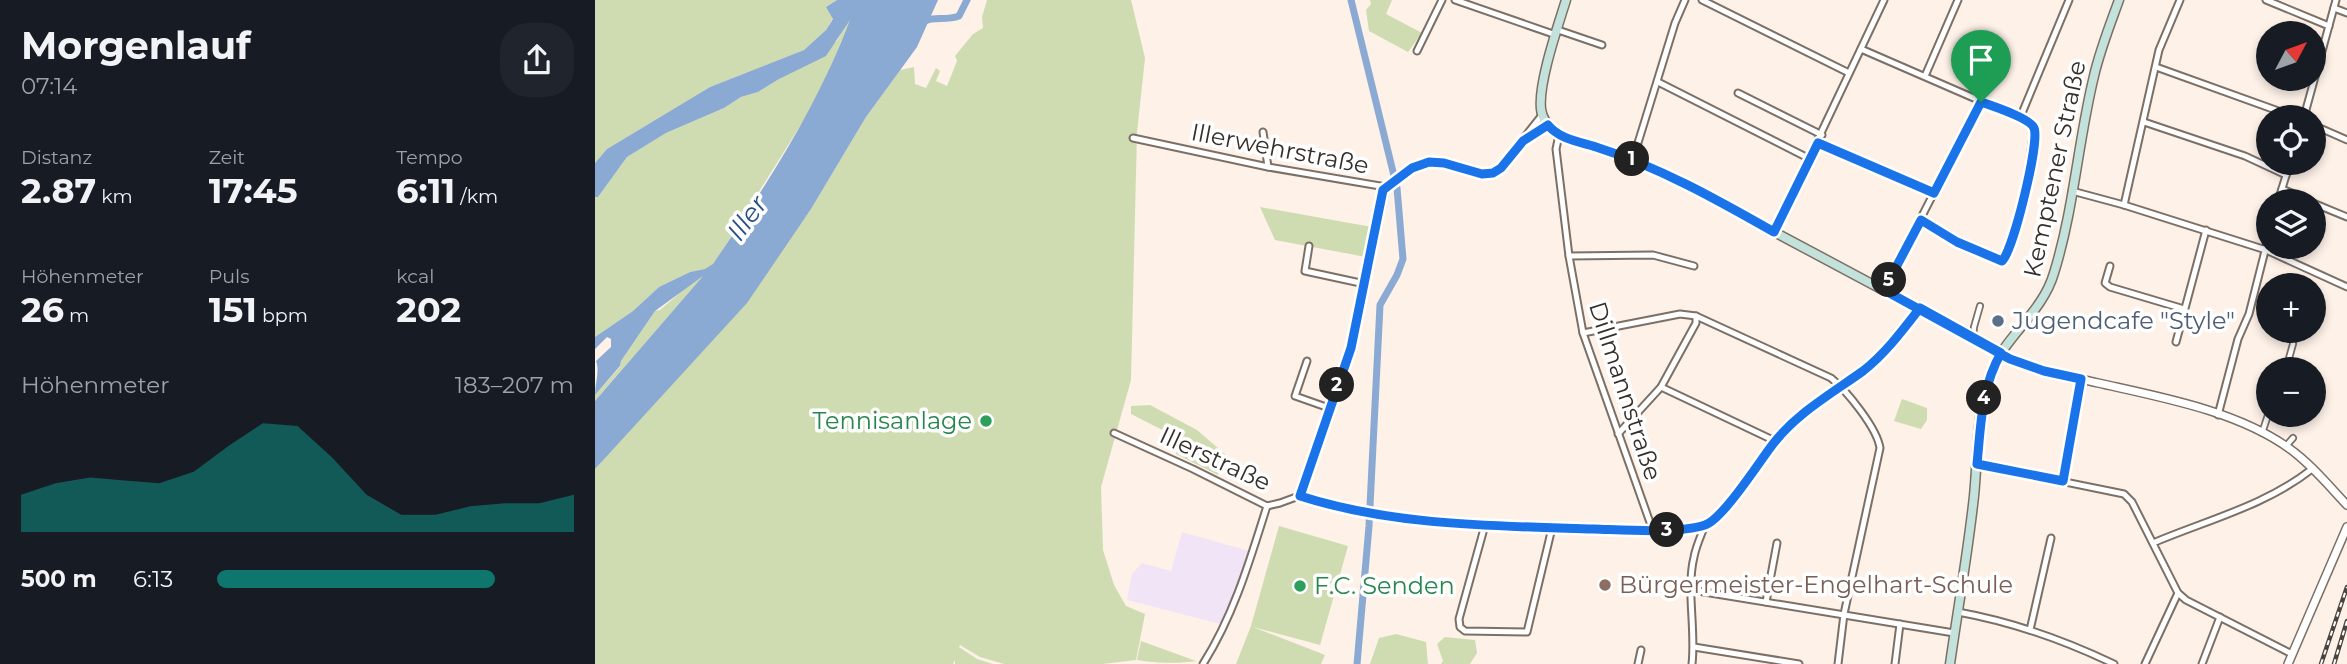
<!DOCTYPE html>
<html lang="de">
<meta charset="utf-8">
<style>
:root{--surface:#171b24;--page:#20242c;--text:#f1f3f6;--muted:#9ea1a6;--accent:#0f766e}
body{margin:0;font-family:Montserrat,sans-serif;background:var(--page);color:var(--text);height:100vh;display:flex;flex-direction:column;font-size:26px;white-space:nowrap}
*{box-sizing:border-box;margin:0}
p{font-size:23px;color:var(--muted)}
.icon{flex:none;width:38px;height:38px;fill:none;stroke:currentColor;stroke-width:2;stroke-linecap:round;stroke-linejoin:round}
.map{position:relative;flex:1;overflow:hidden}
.panel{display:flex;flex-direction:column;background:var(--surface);width:595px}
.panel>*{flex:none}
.needle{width:46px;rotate:49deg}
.controls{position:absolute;left:1661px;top:21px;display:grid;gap:14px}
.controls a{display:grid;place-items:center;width:70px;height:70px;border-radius:50%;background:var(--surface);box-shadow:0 4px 10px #0003;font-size:35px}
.pin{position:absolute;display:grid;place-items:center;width:60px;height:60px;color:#fff;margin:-72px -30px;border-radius:50% 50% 50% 0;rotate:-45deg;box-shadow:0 0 7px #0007}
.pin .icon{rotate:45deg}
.km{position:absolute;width:35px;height:35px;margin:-18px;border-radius:50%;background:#222;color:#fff;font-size:19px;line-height:35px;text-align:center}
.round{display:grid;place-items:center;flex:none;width:74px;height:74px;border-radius:28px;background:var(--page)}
.headline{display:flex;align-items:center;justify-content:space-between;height:119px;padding:0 21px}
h1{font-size:38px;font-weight:700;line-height:52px}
.stats{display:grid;grid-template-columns:repeat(3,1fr);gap:10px;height:119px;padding:7px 21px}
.stats div{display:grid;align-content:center}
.stats b{font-size:35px;font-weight:700}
.stats small{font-size:19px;font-weight:400}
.stats p{font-size:19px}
.chart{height:196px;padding:14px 21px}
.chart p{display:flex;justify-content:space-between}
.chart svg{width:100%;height:126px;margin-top:7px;fill:var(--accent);opacity:.7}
ul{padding:0 21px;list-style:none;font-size:23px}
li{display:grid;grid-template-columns:112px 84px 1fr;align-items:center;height:52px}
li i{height:18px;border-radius:9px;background:var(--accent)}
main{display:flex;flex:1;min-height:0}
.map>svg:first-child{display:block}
.industrial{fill:#f2e4f7}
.green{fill:#cfdcb1}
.water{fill:#8aa9d3}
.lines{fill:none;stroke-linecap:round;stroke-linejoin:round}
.canal{stroke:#8aa9d3;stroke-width:7}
.pedestrian-casing{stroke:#7c7066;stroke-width:8}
.minor-casing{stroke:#7c7066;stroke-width:9}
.tertiary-casing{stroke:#7c7066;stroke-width:10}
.secondary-casing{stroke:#7c7066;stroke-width:11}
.pedestrian{stroke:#fff;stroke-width:4.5}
.minor{stroke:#fff;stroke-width:5}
.tertiary{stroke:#fff;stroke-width:7}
.secondary{stroke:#c4e2dc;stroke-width:8}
.rail-casing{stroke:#4a443f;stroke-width:4.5}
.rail{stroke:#fff;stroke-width:2;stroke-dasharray:5;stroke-linecap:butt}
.route-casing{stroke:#fff;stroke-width:14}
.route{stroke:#1a73e8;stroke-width:9}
.service-dot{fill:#5c6f8a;stroke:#fff;stroke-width:2.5}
.leisure-dot{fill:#2e9e5b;stroke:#fff;stroke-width:2.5}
.education-dot{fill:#8d6e63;stroke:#fff;stroke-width:2.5}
.labels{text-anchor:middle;stroke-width:7;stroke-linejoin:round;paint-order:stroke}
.street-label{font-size:24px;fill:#352f2b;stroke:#fff}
.service-label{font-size:24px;fill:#4e5e75;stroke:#fff;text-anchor:start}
.leisure-label{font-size:24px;fill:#27864d;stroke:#fff;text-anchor:end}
.education-label{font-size:24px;fill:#785e54;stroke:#fff;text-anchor:start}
.water-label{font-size:26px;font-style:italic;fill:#264e84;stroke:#fff}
</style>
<main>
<section class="panel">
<div class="headline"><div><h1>Morgenlauf</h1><p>07:14</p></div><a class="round"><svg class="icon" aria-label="share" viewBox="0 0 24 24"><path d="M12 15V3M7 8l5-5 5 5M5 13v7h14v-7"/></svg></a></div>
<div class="stats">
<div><p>Distanz</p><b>2.87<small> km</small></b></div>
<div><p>Zeit</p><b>17:45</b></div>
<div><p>Tempo</p><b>6:11<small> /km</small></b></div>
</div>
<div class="stats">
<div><p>Höhenmeter</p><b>26<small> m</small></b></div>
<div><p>Puls</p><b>151<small> bpm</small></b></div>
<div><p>kcal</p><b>202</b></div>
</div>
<div class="chart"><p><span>Höhenmeter</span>183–207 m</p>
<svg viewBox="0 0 160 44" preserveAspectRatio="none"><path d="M0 44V31L10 27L20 25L30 26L40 27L50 23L60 14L70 6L80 7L90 18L100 31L110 38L120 38L130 35L140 34L150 34L160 31V44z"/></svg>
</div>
<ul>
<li><b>500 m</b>6:13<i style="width:78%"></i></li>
</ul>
</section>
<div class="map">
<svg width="1752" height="664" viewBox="0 0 1752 664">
<rect width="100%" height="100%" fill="#fdf1e8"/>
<!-- industrial -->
<path class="industrial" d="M 587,532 L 654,551 L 638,599 L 626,624 L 532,600 L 537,574 L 547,563 L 576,571 Z"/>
<!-- green -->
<g class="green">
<path d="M 0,0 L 242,0 L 231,7 L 238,18 L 231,30 L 209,50 L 115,87 L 12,149 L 0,163 Z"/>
<path d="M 392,0 L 536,0 L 550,58 L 542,132 L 536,380 L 506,487 L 508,550 L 519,585 L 531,606 L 550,614 L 541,660 L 507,664 L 409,664 L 385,657 L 365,645 L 364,647 L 382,659 L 398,664 L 360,664 L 360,660 L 358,664 L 0,664 L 0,469 L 185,253 L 216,209 L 271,117 L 305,70 L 319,67 L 320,84 L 331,88 L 341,68 L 345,71 L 341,81 L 352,86 L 362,61 L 360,56 L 378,34 L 388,28 L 387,17 Z"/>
<path d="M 775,0 L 797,0 L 791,14 L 827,33 L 813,52 L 774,31 L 771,10 L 776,4 Z"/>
<path d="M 259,11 L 231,78 L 212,115 L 118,265 L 111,269 L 95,272 L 64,287 L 38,311 L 0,337 L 0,197 L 3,197 L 32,157 L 71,133 L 129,108 L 146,97 L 163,92 L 184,79 L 242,41 Z"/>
<path d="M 665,207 L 777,227 L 771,257 L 680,240 Z"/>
<path d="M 107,274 L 108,276 L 0,401 L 0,395 L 25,367 L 26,361 L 60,311 L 65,310 Z"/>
<path d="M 1307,399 L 1332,408 L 1332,420 L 1326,429 L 1299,421 Z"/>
<path d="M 555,405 L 602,430 L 631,455 L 623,475 L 581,454 L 585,439 L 536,414 L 536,406 Z"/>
<path d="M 684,526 L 753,546 L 725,645 L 658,627 L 730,655 L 726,664 L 641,664 L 656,626 Z"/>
<path d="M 801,634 L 831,642 L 833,664 L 775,664 L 784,638 Z"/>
<path d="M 850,637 L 880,640 L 882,653 L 875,664 L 846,664 L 848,661 L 842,644 Z"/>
<path d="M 546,641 L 601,661 C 585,664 559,663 542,660 Z"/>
</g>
<!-- water -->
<path class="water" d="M 242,0 L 343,0 L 322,47 L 271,117 L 216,209 L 152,303 L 0,469 L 0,401 L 108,276 L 60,311 L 26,361 L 25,366 L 0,395 C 0,383 5,371 1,361 L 16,347 L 16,339 L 12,337 L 0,349 L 0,337 L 38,311 L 64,287 L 95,272 L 110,269 L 118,264 C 170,187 222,108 255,20 L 231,56 L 184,79 L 163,92 L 146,97 L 129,108 L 71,133 L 32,157 L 3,197 L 0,197 L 0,163 L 12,149 L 115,87 L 209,50 L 231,30 L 238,19 L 231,7 Z"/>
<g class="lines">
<!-- canal -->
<g class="canal">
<path d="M 756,0 L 802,188 L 808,259 L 802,275 L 785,305 L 774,526 L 762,664"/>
<path d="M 330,21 C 339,16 351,21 364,16 L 372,0"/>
</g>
<defs>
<g id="pedestrian">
<path d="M 1378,337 L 1379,327 L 1385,306"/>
<path d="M 1691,369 L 1698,344"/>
<path d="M 1667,433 L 1673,415"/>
<path d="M 1691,446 L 1698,438"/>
</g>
<g id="minor">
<path d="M 860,0 L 961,35"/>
<path d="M 1107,0 L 1254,73"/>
<path d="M 1671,0 L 1734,26"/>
<path d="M 1739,8 L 1752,13"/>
<path d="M 963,30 L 1007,45"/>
<path d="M 1266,49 L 1434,122 L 1439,128 L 1431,190 L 1421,229 L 1411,257 L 1407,261 L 1362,242 L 1326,220"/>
<path d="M 822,51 L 847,0"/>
<path d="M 1561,67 L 1700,117"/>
<path d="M 1330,76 L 1363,0"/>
<path d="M 1063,82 L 1215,159"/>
<path d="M 1143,93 L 1227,135"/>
<path d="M 1709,117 L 1741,0"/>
<path d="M 1425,118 L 1474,0"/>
<path d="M 1549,122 L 1650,156 L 1691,175"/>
<path d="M 1718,125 L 1752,140"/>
<path d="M 668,132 L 673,167"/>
<path d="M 964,135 L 961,149 L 965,182 L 974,256 L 988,333 L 1058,531"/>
<path d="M 934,137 L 952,125"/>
<path d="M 538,138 L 673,167 L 791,187 C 820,160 837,159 874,170 C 884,173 892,175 902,172 L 947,115"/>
<path d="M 1223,143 L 1339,193"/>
<path d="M 1038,159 L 1080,23 L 1090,0"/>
<path d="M 1687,189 L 1716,201"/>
<path d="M 1477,191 L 1529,205 L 1671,250 L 1752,287"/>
<path d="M 1683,201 L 1695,163"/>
<path d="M 1718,203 L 1752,217"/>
<path d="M 1529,205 L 1564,50 L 1585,0"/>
<path d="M 1179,232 L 1289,0"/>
<path d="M 714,246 L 710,271 L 770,284"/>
<path d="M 974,256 L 1058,255 L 1099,266"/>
<path d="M 1515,266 L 1510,283 L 1515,287 L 1589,309"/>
<path d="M 1289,290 L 1386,101"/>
<path d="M 988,333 L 1085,314 L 1101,316 L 1236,378 C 1252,391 1282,428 1285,448 L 1249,614 L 1243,664"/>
<path d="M 1581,342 L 1611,230"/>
<path d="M 712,361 L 700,396 L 734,408"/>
<path d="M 1066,387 L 1180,441"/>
<path d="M 1623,415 L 1643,339 L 1654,314 L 1673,239"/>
<path d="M 519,433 L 598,469 L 672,506 L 685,503 L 704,496 L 786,515 L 890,525 L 1058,531 L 1110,525 L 1126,514 L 1180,441 L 1208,413 L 1269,370 L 1298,342 L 1325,308"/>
<path d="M 1023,434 L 1066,387 L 1101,323 L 1101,316"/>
<path d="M 1382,464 L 1529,494 L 1537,502 L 1583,593 L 1591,600 L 1697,654"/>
<path d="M 1468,481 L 1486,379"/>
<path d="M 704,496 L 756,348 L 791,187"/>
<path d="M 890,525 L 864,619 L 865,627 L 870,631 L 932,632 L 957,528"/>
<path d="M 1558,543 C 1612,520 1670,506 1717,469"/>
<path d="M 1097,590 L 1359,633"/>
<path d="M 1171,602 L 1182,543"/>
<path d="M 1363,612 C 1418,622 1469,640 1519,664"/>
<path d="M 1435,630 L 1456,538"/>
<path d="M 1099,647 L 1204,664"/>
<path d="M 608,664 C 639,615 655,560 672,506"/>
<path d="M 1043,664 L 1046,650"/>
<path d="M 1097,664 C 1101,629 1091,590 1099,557 C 1101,546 1106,536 1110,525"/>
<path d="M 1300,664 L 1305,624"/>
<path d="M 1550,664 L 1583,593"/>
<path d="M 1607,664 L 1625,617"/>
</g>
<g id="tertiary">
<path d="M 1406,353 C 1436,371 1470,375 1503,383 C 1565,397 1643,411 1695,449 C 1716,464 1734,486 1752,505"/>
<path d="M 1693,664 L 1752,527"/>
</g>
<g id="secondary">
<path d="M 971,0 C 963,26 943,83 946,109 C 947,119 953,126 960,133 L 1067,172 L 1406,353"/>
<path d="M 1355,664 C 1363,608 1373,552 1379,496 C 1383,457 1381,413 1395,375 C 1409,336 1447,314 1459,273 C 1479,209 1483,141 1499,76 C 1505,50 1515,25 1524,0"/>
</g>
</defs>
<!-- pedestrian casing -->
<use href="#pedestrian" class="pedestrian-casing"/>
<!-- minor casing -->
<use href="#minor" class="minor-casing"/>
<!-- tertiary casing -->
<use href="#tertiary" class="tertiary-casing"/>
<!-- secondary casing -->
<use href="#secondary" class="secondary-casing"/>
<!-- pedestrian -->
<use href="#pedestrian" class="pedestrian"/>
<!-- minor -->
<use href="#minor" class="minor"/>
<!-- tertiary -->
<use href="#tertiary" class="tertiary"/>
<!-- secondary -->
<use href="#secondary" class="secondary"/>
<defs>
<g id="rail">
<path d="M 1726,664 L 1752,587"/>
<path d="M 1739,664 L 1752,621"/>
</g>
</defs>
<!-- rail casing -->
<use href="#rail" class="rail-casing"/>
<!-- rail -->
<use href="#rail" class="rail"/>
</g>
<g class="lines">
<defs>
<path id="route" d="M 1386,102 L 1339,193 L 1223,143 L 1179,232 C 1121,199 1064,167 1001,147 C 985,142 964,139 953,125 L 928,141 L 906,168 L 898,173 L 887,174 L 849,163 L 834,162 L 817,168 L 788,190 L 756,348 L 705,496 C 799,526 901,526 999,529 C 1030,530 1082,534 1110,525 C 1128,519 1164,462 1178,444 C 1202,413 1236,394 1268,371 C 1290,354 1308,330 1325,308 L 1406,353 C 1386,388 1386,425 1382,464 L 1468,481 L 1486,379 L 1449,371 L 1415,359 L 1289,290 L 1326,220 L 1362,242 L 1407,261 C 1418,251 1445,142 1439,128 C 1435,118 1397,106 1386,102"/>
</defs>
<!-- route casing -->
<use href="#route" class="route-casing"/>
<!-- route -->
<use href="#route" class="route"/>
</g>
<!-- markers -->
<circle class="service-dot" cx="1403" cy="321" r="7"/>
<g class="leisure-dot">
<circle cx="391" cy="421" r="7"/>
<circle cx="705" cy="586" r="7"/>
</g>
<circle class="education-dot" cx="1010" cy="585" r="7"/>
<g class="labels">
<!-- street labels -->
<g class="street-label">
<text transform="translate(685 149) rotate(11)" y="8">Illerwehrstraße</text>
<text transform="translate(1460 169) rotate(-78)" y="8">Kemptener Straße</text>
<text transform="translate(1030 391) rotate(72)" y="8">Dillmannstraße</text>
<text transform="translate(620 459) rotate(25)" y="8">Illerstraße</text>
</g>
<!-- service labels -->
<g class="service-label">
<text x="1417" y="329">Jugendcafe "Style"</text>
</g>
<!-- leisure labels -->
<g class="leisure-label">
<text x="377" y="429">Tennisanlage</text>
<text x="719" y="594" text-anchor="start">F.C. Senden</text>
</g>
<!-- education labels -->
<g class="education-label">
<text x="1024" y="593">Bürgermeister-Engelhart-Schule</text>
</g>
<!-- water labels -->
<g class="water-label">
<text transform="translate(152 218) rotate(-54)" y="9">Iller</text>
</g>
</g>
</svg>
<div class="controls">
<a><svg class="needle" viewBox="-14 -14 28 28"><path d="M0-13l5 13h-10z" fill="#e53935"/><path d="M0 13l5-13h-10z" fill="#9ea1a6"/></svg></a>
<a><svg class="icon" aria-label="locate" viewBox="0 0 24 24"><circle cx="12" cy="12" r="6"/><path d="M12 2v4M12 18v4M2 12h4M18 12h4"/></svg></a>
<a><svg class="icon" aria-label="layers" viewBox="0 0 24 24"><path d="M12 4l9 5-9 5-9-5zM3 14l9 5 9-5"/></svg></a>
<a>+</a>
<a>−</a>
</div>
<div class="pin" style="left:1386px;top:102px;background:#1e9e55"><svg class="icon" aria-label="arrive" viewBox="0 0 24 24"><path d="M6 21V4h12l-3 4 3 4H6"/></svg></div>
<b class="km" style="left:1037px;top:159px">1</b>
<b class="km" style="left:742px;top:385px">2</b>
<b class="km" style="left:1072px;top:530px">3</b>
<b class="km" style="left:1389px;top:398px">4</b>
<b class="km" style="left:1294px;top:280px">5</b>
</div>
</main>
